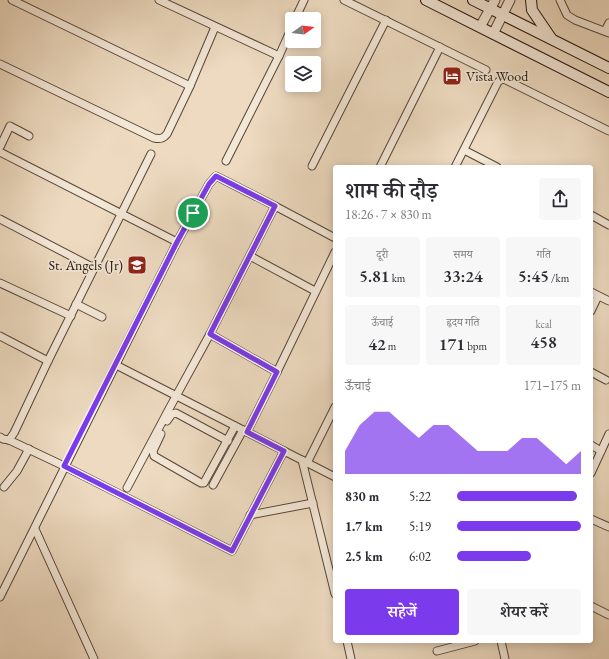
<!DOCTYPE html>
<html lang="hi">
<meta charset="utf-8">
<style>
:root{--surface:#fff;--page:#f7f7f7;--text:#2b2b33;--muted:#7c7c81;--accent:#7c3aed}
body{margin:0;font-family:"EB Garamond","Noto Serif Devanagari",serif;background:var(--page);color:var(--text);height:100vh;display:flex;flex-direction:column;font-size:15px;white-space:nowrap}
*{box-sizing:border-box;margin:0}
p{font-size:13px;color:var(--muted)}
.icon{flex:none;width:22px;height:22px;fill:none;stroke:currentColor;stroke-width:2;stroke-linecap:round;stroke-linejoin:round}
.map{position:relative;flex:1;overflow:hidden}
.details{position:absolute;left:333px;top:165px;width:260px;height:478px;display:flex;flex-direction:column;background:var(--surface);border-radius:4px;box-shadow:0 2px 10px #0003}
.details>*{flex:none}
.needle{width:26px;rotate:76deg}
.fabs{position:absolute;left:285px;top:12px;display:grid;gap:8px}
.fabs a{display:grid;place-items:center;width:36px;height:36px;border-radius:4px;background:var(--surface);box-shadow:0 2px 10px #0003;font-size:20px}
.pin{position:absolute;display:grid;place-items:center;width:34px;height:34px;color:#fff;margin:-17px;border:2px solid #fff;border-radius:50%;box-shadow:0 1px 4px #0007}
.round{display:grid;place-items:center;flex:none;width:42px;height:42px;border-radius:4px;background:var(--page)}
.summary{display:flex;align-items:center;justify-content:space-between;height:68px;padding:0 12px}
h1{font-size:22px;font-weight:600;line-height:30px}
.figures{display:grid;grid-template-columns:repeat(3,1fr);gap:6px;height:68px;padding:4px 12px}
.figures div{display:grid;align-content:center;border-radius:4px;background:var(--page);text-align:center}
.figures b{font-size:17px;font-weight:600}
.figures small{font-size:11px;font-weight:400}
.figures p{font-size:11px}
.chart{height:112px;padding:8px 12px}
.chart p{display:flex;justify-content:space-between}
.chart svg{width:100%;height:72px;margin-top:4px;fill:var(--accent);opacity:.7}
.primary-button{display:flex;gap:8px;margin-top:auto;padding:8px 12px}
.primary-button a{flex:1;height:46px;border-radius:4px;background:var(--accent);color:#fff;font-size:16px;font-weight:600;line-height:46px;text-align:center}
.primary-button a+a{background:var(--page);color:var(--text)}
ul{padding:0 12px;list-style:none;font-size:13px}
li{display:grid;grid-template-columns:64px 48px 1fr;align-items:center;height:30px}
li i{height:10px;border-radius:5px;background:var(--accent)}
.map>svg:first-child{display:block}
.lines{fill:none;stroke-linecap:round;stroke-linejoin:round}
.minor-casing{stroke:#564538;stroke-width:9}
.tertiary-casing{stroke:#564538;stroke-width:11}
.secondary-casing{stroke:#23130b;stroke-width:12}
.minor{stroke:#f3e7d6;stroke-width:7}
.tertiary{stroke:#f3e7d6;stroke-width:9}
.secondary{stroke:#f3e7d6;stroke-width:10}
.route-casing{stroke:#fff;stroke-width:8}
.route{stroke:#7c3aed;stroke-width:5}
.labels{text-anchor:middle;stroke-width:3.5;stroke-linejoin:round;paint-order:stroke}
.poi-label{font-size:14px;fill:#23130b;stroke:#f3e7d6;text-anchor:start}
</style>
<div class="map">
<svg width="609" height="659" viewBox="0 0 609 659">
<rect width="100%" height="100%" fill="#eddac0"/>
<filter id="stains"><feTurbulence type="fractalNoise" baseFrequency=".005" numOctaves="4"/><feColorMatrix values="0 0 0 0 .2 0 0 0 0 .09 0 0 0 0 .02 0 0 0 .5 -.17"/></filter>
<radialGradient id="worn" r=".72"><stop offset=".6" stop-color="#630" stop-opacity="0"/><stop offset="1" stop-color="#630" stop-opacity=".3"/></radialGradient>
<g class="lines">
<defs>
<g id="minor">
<path d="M 12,0 L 190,86"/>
<path d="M 159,0 L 279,56"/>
<path d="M 344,0 L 486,70"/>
<path d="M 560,0 L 567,15 L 575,20 L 609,33"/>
<path d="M 295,19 L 304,0"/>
<path d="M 605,31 L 609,23"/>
<path d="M 0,64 L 154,138 C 160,139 163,139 167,134 L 190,86 L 215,27"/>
<path d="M 0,147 L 10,126 L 29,136"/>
<path d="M 464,150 L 497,167"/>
<path d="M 0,152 L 177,242"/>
<path d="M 226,161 L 279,56 L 292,27"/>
<path d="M 312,166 L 386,20"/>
<path d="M 380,167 L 440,47"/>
<path d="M 455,167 L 498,82 L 502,79 L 506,80 L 609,131"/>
<path d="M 591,215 L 609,225"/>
<path d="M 0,219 L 94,268"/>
<path d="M 250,256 L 315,291"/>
<path d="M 0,283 L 71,316"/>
<path d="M 591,292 L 609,301"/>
<path d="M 76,304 L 102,317"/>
<path d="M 591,311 L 598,296"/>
<path d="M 210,334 L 277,372"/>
<path d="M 0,336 L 48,361"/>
<path d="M 116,365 L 335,477"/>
<path d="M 591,372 L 606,380"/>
<path d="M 167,421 L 172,414 L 176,413 L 228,441"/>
<path d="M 247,432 L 277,372 L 335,252"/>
<path d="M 161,434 L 153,451 L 154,456 L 201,483 L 204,483 L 205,481 L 235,426"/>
<path d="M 0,437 L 3,439 L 9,440 L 64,466 L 232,551 L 284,451"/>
<path d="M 9,440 L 14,433 L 48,361 L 151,154"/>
<path d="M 591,445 L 601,451"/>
<path d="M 302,460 L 335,594"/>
<path d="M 307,463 L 335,407"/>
<path d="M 591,473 L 609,434"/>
<path d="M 213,485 L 243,430"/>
<path d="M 4,487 L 17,471 L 29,449"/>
<path d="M 127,488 L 169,409 L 210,334 L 275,206"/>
<path d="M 250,515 L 313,503"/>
<path d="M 591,519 L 609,527"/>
<path d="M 35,529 L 94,659"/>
<path d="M 0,597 L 177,242 L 209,184 L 216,176 L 275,206 L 335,238"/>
<path d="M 591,606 L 609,615"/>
<path d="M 347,641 L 351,659"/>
<path d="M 501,641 L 505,659"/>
<path d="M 437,651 L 475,641"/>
</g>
<g id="tertiary">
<path d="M 480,27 L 495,0"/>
<path d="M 493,34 L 510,0"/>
</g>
<g id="secondary">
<path d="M 426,0 L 609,92"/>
<path d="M 473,0 L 609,68"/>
<path d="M 531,0 L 532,10 L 551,38"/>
</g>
</defs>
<!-- minor casing -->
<use href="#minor" class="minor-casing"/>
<!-- tertiary casing -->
<use href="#tertiary" class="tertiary-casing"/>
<!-- secondary casing -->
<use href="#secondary" class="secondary-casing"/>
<!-- minor -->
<use href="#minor" class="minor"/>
<!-- tertiary -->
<use href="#tertiary" class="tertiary"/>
<!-- secondary -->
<use href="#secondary" class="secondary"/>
</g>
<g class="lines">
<defs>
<path id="route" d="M 216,176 L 275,206 L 210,334 L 277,372 L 247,432 L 284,451 L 232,551 L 64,466 L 177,242 L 209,184 Z"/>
</defs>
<!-- route casing -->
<use href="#route" class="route-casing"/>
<!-- route -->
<use href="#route" class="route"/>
</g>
<!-- icons -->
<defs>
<symbol id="hotel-square" viewBox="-11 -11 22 22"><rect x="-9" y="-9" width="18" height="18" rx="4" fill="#8f2418" stroke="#f3e7d6"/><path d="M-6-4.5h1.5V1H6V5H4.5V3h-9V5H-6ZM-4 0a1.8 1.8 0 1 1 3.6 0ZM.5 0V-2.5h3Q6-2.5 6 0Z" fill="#fff"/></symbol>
<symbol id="school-square" viewBox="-11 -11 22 22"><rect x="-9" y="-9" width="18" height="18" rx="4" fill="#8f2418" stroke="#f3e7d6"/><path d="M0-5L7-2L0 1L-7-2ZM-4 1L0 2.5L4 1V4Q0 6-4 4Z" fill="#fff"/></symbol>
</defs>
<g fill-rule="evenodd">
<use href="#hotel-square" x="441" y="65" width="22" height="22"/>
<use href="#school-square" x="126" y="254" width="22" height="22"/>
</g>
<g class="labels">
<!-- poi labels -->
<g class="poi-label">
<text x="466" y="81">Vista Wood</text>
<text x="123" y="270" text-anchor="end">St. Angels (Jr)</text>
</g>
</g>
<rect width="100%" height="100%" filter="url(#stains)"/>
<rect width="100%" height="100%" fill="url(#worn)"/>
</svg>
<div class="fabs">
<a><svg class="needle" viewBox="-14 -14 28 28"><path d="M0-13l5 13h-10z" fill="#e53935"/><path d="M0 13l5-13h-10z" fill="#7c7c81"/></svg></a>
<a><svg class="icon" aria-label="layers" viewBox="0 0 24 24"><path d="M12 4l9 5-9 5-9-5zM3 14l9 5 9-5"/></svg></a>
</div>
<div class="pin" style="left:193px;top:213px;background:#1e9e55"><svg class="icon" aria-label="arrive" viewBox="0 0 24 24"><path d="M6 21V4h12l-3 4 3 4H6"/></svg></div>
<section class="details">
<div class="summary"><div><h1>शाम की दौड़</h1><p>18:26 · 7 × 830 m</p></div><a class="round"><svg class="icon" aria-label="share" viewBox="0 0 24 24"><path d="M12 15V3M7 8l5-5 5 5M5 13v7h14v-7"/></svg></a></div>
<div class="figures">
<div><p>दूरी</p><b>5.81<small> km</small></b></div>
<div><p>समय</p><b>33:24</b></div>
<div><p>गति</p><b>5:45<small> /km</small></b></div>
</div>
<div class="figures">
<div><p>ऊँचाई</p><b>42<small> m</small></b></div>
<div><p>हृदय गति</p><b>171<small> bpm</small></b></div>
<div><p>kcal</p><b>458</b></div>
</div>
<div class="chart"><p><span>ऊँचाई</span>171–175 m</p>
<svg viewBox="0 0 160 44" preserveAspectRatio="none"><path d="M0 44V30L10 14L20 6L30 6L40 14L50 22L60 14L70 14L80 22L90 30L100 30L110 30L120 22L130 22L140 30L150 38L160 30V44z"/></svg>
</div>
<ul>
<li><b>830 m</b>5:22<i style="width:97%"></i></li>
<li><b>1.7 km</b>5:19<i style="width:100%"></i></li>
<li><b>2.5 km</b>6:02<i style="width:60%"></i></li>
</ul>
<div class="primary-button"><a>सहेजें</a><a>शेयर करें</a></div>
</section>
</div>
